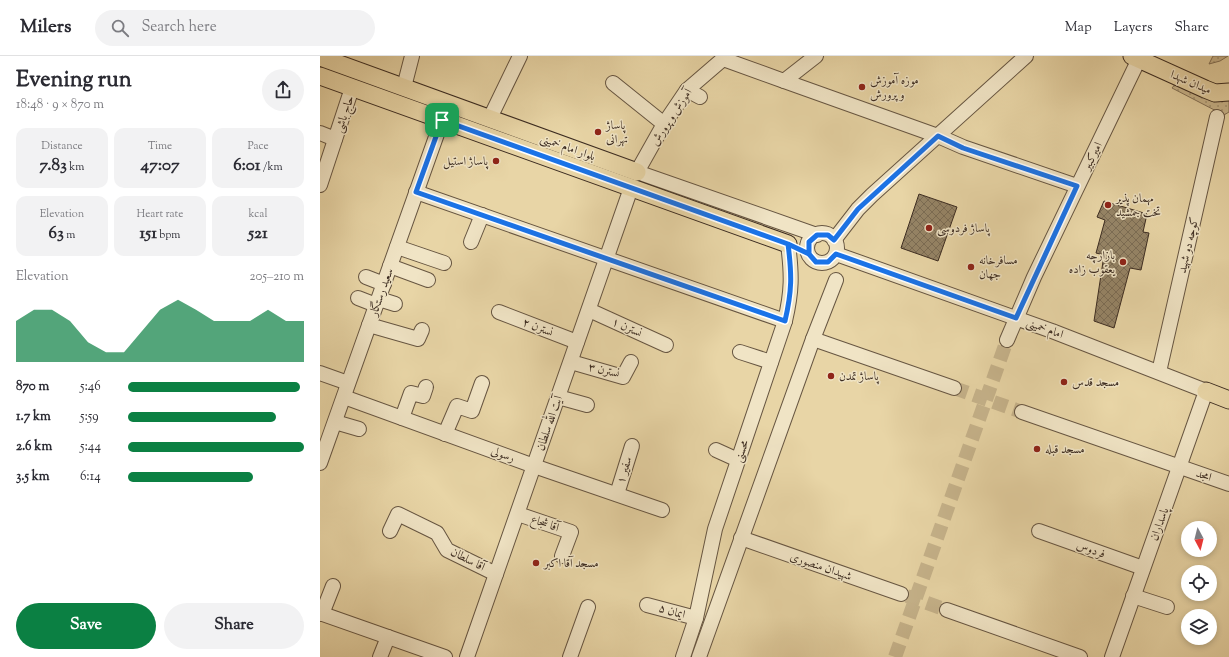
<!DOCTYPE html>
<meta charset="utf-8">
<style>
:root{--surface:#fff;--page:#f2f2f3;--text:#2b2b33;--muted:#7c7c81;--line:#e1e1e2;--accent:#0b8043}
body{margin:0;font-family:"Sorts Mill Goudy",Amiri,serif;background:var(--page);color:var(--text);height:100vh;display:flex;flex-direction:column;font-size:15px;white-space:nowrap}
*{box-sizing:border-box;margin:0}
p{font-size:13px;color:var(--muted)}
.icon{flex:none;width:22px;height:22px;fill:none;stroke:currentColor;stroke-width:2;stroke-linecap:round;stroke-linejoin:round}
.map{position:relative;flex:1;overflow:hidden}
.drawer{display:flex;flex-direction:column;background:var(--surface);width:320px}
.drawer>*{flex:none}
.needle{width:26px;rotate:173deg}
.buttons{position:absolute;left:861px;top:465px;display:grid;gap:8px}
.buttons a{display:grid;place-items:center;width:36px;height:36px;border-radius:50%;background:var(--surface);box-shadow:0 2px 6px #0003;font-size:20px}
.pin{position:absolute;display:grid;place-items:center;width:34px;height:34px;color:#fff;margin:-17px;border-radius:8px;box-shadow:0 2px 6px #0006}
.round{display:grid;place-items:center;flex:none;width:42px;height:42px;border-radius:21px;background:var(--page)}
.headline{display:flex;align-items:center;justify-content:space-between;height:68px;padding:0 16px}
h1{font-size:22px;font-weight:700;line-height:30px}
.stats{display:grid;grid-template-columns:repeat(3,1fr);gap:6px;height:68px;padding:4px 16px}
.stats div{display:grid;align-content:center;border-radius:10px;background:var(--page);text-align:center}
.stats b{font-size:17px;font-weight:700}
.stats small{font-size:11px;font-weight:400}
.stats p{font-size:11px}
.chart{height:112px;padding:8px 16px}
.chart p{display:flex;justify-content:space-between}
.chart svg{width:100%;height:72px;margin-top:4px;fill:var(--accent);opacity:.7}
.cta{display:flex;gap:8px;margin-top:auto;padding:8px 16px}
.cta a{flex:1;height:46px;border-radius:24px;background:var(--accent);color:#fff;font-size:16px;font-weight:700;line-height:46px;text-align:center}
.cta a+a{background:var(--page);color:var(--text)}
ul{padding:0 16px;list-style:none;font-size:13px}
li{display:grid;grid-template-columns:64px 48px 1fr;align-items:center;height:30px}
li i{height:10px;border-radius:5px;background:var(--accent)}
header{display:flex;align-items:center;gap:24px;box-sizing:border-box;height:56px;padding:0 20px;background:var(--surface);border-bottom:1px solid var(--line)}
header strong{font-size:19px}
nav{display:flex;gap:22px;margin-inline-start:auto;font-size:14px}
.search{width:280px;height:36px;background:var(--page);display:flex;align-items:center;gap:10px;box-sizing:border-box;padding:0 14px;border-radius:22px;color:var(--muted);font-size:15px}
main{display:flex;flex:1;min-height:0}
.map>svg:first-child{display:block}
.grass{fill:url(#grass-dots);stroke:#847258}
.building{fill:url(#building-cross-hatch);stroke:#3c2c21}
.lines{fill:none;stroke-linecap:round;stroke-linejoin:round}
.minor-tunnel{stroke:#c6b38b;stroke-width:14;stroke-dasharray:14 7;stroke-linecap:butt}
.minor-casing{stroke:#675642;stroke-width:16}
.major-casing{stroke:#3c2c21;stroke-width:19}
.minor{stroke:#f0e4c5;stroke-width:14}
.major{stroke:#e8d5a6;stroke-width:17}
.route-casing{stroke:#fff;stroke-width:8}
.route{stroke:#1a73e8;stroke-width:5}
.poi-dot{fill:#8f2418;stroke:#f0e4c5;stroke-width:1.5}
.labels{text-anchor:middle;stroke-width:3;stroke-linejoin:round;paint-order:stroke}
.poi-label{font-size:12px;fill:#3c2c21;stroke:#f0e4c5;text-anchor:start}
.street-label{font-size:12px;fill:#3c2c21;stroke:#f0e4c5}
</style>
<header>
<strong>Milers</strong>
<div class="search"><svg class="icon" aria-label="search" viewBox="0 0 24 24"><circle cx="10" cy="10" r="6"/><path d="M15 15l6 6"/></svg>Search here</div>
<nav><a>Map</a><a>Layers</a><a>Share</a></nav>
</header>
<main>
<section class="drawer">
<div class="headline"><div><h1>Evening run</h1><p>18:48 · 9 × 870 m</p></div><a class="round"><svg class="icon" aria-label="share" viewBox="0 0 24 24"><path d="M12 15V3M7 8l5-5 5 5M5 13v7h14v-7"/></svg></a></div>
<div class="stats">
<div><p>Distance</p><b>7.83<small> km</small></b></div>
<div><p>Time</p><b>47:07</b></div>
<div><p>Pace</p><b>6:01<small> /km</small></b></div>
</div>
<div class="stats">
<div><p>Elevation</p><b>63<small> m</small></b></div>
<div><p>Heart rate</p><b>151<small> bpm</small></b></div>
<div><p>kcal</p><b>521</b></div>
</div>
<div class="chart"><p><span>Elevation</span>205–210 m</p>
<svg viewBox="0 0 160 44" preserveAspectRatio="none"><path d="M0 44V19L10 12L20 12L30 19L40 32L50 38L60 38L70 25L80 12L90 6L100 12L110 19L120 19L130 19L140 12L150 19L160 19V44z"/></svg>
</div>
<ul>
<li><b>870 m</b>5:46<i style="width:98%"></i></li>
<li><b>1.7 km</b>5:59<i style="width:84%"></i></li>
<li><b>2.6 km</b>5:44<i style="width:100%"></i></li>
<li><b>3.5 km</b>6:14<i style="width:71%"></i></li>
</ul>
<div class="cta"><a>Save</a><a>Share</a></div>
</section>
<div class="map">
<svg width="909" height="601" viewBox="0 0 909 601">
<defs>
<pattern id="grass-dots" width="8" height="8" patternUnits="userSpaceOnUse"><rect width="8" height="8" fill="#cbb88f"/><path d="M2 2h.1M6 6h.1" fill="none" stroke="#a69674" stroke-width="1.8" stroke-linecap="round"/></pattern>
<pattern id="building-cross-hatch" width="8" height="8" patternUnits="userSpaceOnUse"><rect width="8" height="8" fill="#958466"/><path d="M0 0l8 8M0 8l8-8" fill="none" stroke="#7b6c54"/></pattern>
</defs>
<rect width="100%" height="100%" fill="#e8d5a6"/>
<filter id="stains"><feTurbulence type="fractalNoise" baseFrequency=".005" numOctaves="4"/><feColorMatrix values="0 0 0 0 .2 0 0 0 0 .09 0 0 0 0 .02 0 0 0 .5 -.17"/></filter>
<radialGradient id="worn" r=".72"><stop offset=".6" stop-color="#630" stop-opacity="0"/><stop offset="1" stop-color="#630" stop-opacity=".3"/></radialGradient>
<!-- grass -->
<g class="grass">
<path d="M 893,0 L 908,0 L 900,5 L 889,8 Z"/>
<path d="M 856,27 C 873,38 889,43 909,44 L 909,56 L 904,59 L 852,32 Z"/>
</g>
<!-- building -->
<g class="building">
<path d="M 599,138 L 637,151 L 618,205 L 581,192 Z"/>
<path d="M 784,145 L 827,158 L 823,176 L 829,177 L 821,214 L 810,212 L 794,272 L 774,265 L 784,199 L 776,197 L 785,164 L 777,161 Z"/>
</g>
<g class="lines">
<!-- minor-tunnel -->
<g class="minor-tunnel">
<path d="M 634,332 L 702,356"/>
<path d="M 587,540 L 627,554"/>
<path d="M 575,601 L 687,284"/>
</g>
<defs>
<g id="minor">
<path d="M 496,0 L 464,25 L 403,3 L 367,34 L 344,68 L 317,116 L 497,179"/>
<path d="M 464,25 L 618,80 L 643,91 L 757,130"/>
<path d="M 293,27 L 344,68"/>
<path d="M 84,31 L 92,0"/>
<path d="M 367,34 L 380,41"/>
<path d="M 170,62 L 200,0"/>
<path d="M 0,77 L 15,83"/>
<path d="M 0,129 L 32,32"/>
<path d="M 96,136 L 465,265"/>
<circle cx="502" cy="192" r="15"/>
<path d="M 514,184 L 538,153 L 552,139 L 706,0"/>
<path d="M 151,186 L 162,159"/>
<path d="M 77,191 L 124,207"/>
<path d="M 516,198 L 732,275 L 886,335 L 792,601"/>
<path d="M 70,210 L 108,224"/>
<path d="M 46,221 L 64,228"/>
<path d="M 38,242 L 56,249"/>
<path d="M 59,243 L 75,248"/>
<path d="M 269,254 L 346,289"/>
<path d="M 179,256 L 257,286"/>
<path d="M 49,269 L 98,283 L 102,274"/>
<path d="M 493,283 L 634,332"/>
<path d="M 687,284 L 714,221 L 819,3"/>
<path d="M 420,296 L 451,306"/>
<path d="M 251,306 L 303,321 L 311,306"/>
<path d="M 839,316 L 897,61"/>
<path d="M 0,317 L 28,327"/>
<path d="M 24,341 L 214,410 L 342,454"/>
<path d="M 238,341 L 267,349"/>
<path d="M 702,356 L 909,428"/>
<path d="M 82,362 L 91,337 L 103,340 L 106,331"/>
<path d="M 15,366 L 39,373"/>
<path d="M 125,378 L 137,350 L 152,355 L 162,327"/>
<path d="M 396,394 L 418,404"/>
<path d="M 0,407 L 122,64"/>
<path d="M 297,438 L 312,390"/>
<path d="M 198,458 L 251,476 L 242,500"/>
<path d="M 70,475 L 78,458 L 117,477 L 127,494 L 176,518"/>
<path d="M 719,475 L 823,512"/>
<path d="M 421,482 L 581,538"/>
<path d="M 813,540 L 847,551"/>
<path d="M 327,549 L 376,562"/>
<path d="M 627,554 L 760,601"/>
<path d="M 0,557 L 125,601"/>
<path d="M 2,558 L 13,530"/>
<path d="M 60,601 L 68,581"/>
<path d="M 147,601 L 311,132"/>
<path d="M 250,601 L 268,551"/>
<path d="M 363,601 L 376,562 L 395,473 L 465,265 C 472,235 472,219 468,188"/>
<path d="M 379,601 L 493,283 L 516,224"/>
</g>
<g id="major">
<path d="M 812,0 L 885,33 L 895,37 L 909,36"/>
<path d="M 0,1 L 317,116"/>
<path d="M 0,20 L 468,188"/>
<path d="M 886,335 L 909,344"/>
</g>
</defs>
<!-- minor casing -->
<use href="#minor" class="minor-casing"/>
<!-- major casing -->
<use href="#major" class="major-casing"/>
<!-- minor -->
<use href="#minor" class="minor"/>
<!-- major -->
<use href="#major" class="major"/>
</g>
<g class="lines">
<defs>
<path id="route" d="M 122,64 L 96,136 L 465,265 C 472,235 472,219 468,188 L 489,198 L 489,186 L 497,179 L 508,179 L 514,184 L 538,153 L 618,80 L 643,92 L 757,130 L 696,262 L 516,198 L 508,206 L 496,206 L 489,198 L 468,188 L 122,64"/>
</defs>
<!-- route casing -->
<use href="#route" class="route-casing"/>
<!-- route -->
<use href="#route" class="route"/>
</g>
<!-- markers -->
<g class="poi-dot">
<circle cx="542" cy="31" r="4"/>
<circle cx="278" cy="76" r="4"/>
<circle cx="176" cy="105" r="4"/>
<circle cx="788" cy="149" r="4"/>
<circle cx="609" cy="172" r="4"/>
<circle cx="803" cy="206" r="4"/>
<circle cx="651" cy="211" r="4"/>
<circle cx="511" cy="320" r="4"/>
<circle cx="744" cy="326" r="4"/>
<circle cx="717" cy="393" r="4"/>
<circle cx="216" cy="507" r="4"/>
</g>
<g class="labels">
<!-- poi labels -->
<g class="poi-label">
<text x="550" y="28">موزه آموزش<tspan x="550" dy="14">و پرورش</tspan></text>
<text x="286" y="73">پاساژ<tspan x="286" dy="14">تهرانی</tspan></text>
<text x="168" y="109" text-anchor="end">پاساژ استیل</text>
<text x="796" y="146">مهمان پذیر<tspan x="796" dy="14">تخت جمشید</tspan></text>
<text x="617" y="176">پاساژ فردوسی</text>
<text x="795" y="203" text-anchor="end">بازارچه<tspan x="795" dy="14">یعقوب زاده</tspan></text>
<text x="659" y="208">مسافرخانه<tspan x="659" dy="14">جهان</tspan></text>
<text x="519" y="324">پاساژ تمدن</text>
<text x="752" y="330">مسجد قدس</text>
<text x="725" y="397">مسجد قبله</text>
<text x="224" y="511">مسجد آقا اکبر</text>
</g>
<!-- street labels -->
<g class="street-label">
<text transform="translate(871 26) rotate(23)" y="4">میدان شهدا</text>
<text transform="translate(24 58) rotate(-72)" y="4">حاج باشی</text>
<text transform="translate(351 61) rotate(-57)" y="4">آموزش و پرورش</text>
<text transform="translate(248 91) rotate(20)" y="4">بلوار امام خمینی</text>
<text transform="translate(772 100) rotate(-64)" y="4">امیرکبیر</text>
<text transform="translate(868 189) rotate(-77)" y="4">کوچه دو شهید</text>
<text transform="translate(61 236) rotate(-70)" y="4">سعید رستگار</text>
<text transform="translate(218 271) rotate(21)" y="4">نسترن ۲</text>
<text transform="translate(307 271) rotate(24)" y="4">نسترن ۱</text>
<text transform="translate(725 272) rotate(20)" y="4">امام خمینی</text>
<text transform="translate(284 314) rotate(13)" y="4">نسترن ۳</text>
<text transform="translate(229 367) rotate(-71)" y="4">آیت الله سلطان</text>
<text transform="translate(421 395) rotate(-71)" y="4">محسنی</text>
<text transform="translate(183 398) rotate(20)" y="4">رسولی</text>
<text transform="translate(304 414) rotate(-73)" y="4">سفیر ۱</text>
<text transform="translate(884 419) rotate(19)" y="4">امجد</text>
<text transform="translate(225 467) rotate(19)" y="4">آقا شجاع</text>
<text transform="translate(839 468) rotate(-70)" y="4">پاسداران</text>
<text transform="translate(771 493) rotate(20)" y="4">فردوس</text>
<text transform="translate(148 503) rotate(27)" y="4">آقا سلطان</text>
<text transform="translate(501 510) rotate(19)" y="4">شهیدان منصوری</text>
<text transform="translate(352 555) rotate(16)" y="4">ایمان ۵</text>
</g>
</g>
<rect width="100%" height="100%" filter="url(#stains)"/>
<rect width="100%" height="100%" fill="url(#worn)"/>
</svg>
<div class="buttons">
<a><svg class="needle" viewBox="-14 -14 28 28"><path d="M0-13l5 13h-10z" fill="#e53935"/><path d="M0 13l5-13h-10z" fill="#7c7c81"/></svg></a>
<a><svg class="icon" aria-label="locate" viewBox="0 0 24 24"><circle cx="12" cy="12" r="6"/><path d="M12 2v4M12 18v4M2 12h4M18 12h4"/></svg></a>
<a><svg class="icon" aria-label="layers" viewBox="0 0 24 24"><path d="M12 4l9 5-9 5-9-5zM3 14l9 5 9-5"/></svg></a>
</div>
<div class="pin" style="left:122px;top:64px;background:#1e9e55"><svg class="icon" aria-label="arrive" viewBox="0 0 24 24"><path d="M6 21V4h12l-3 4 3 4H6"/></svg></div>
</div>
</main>
